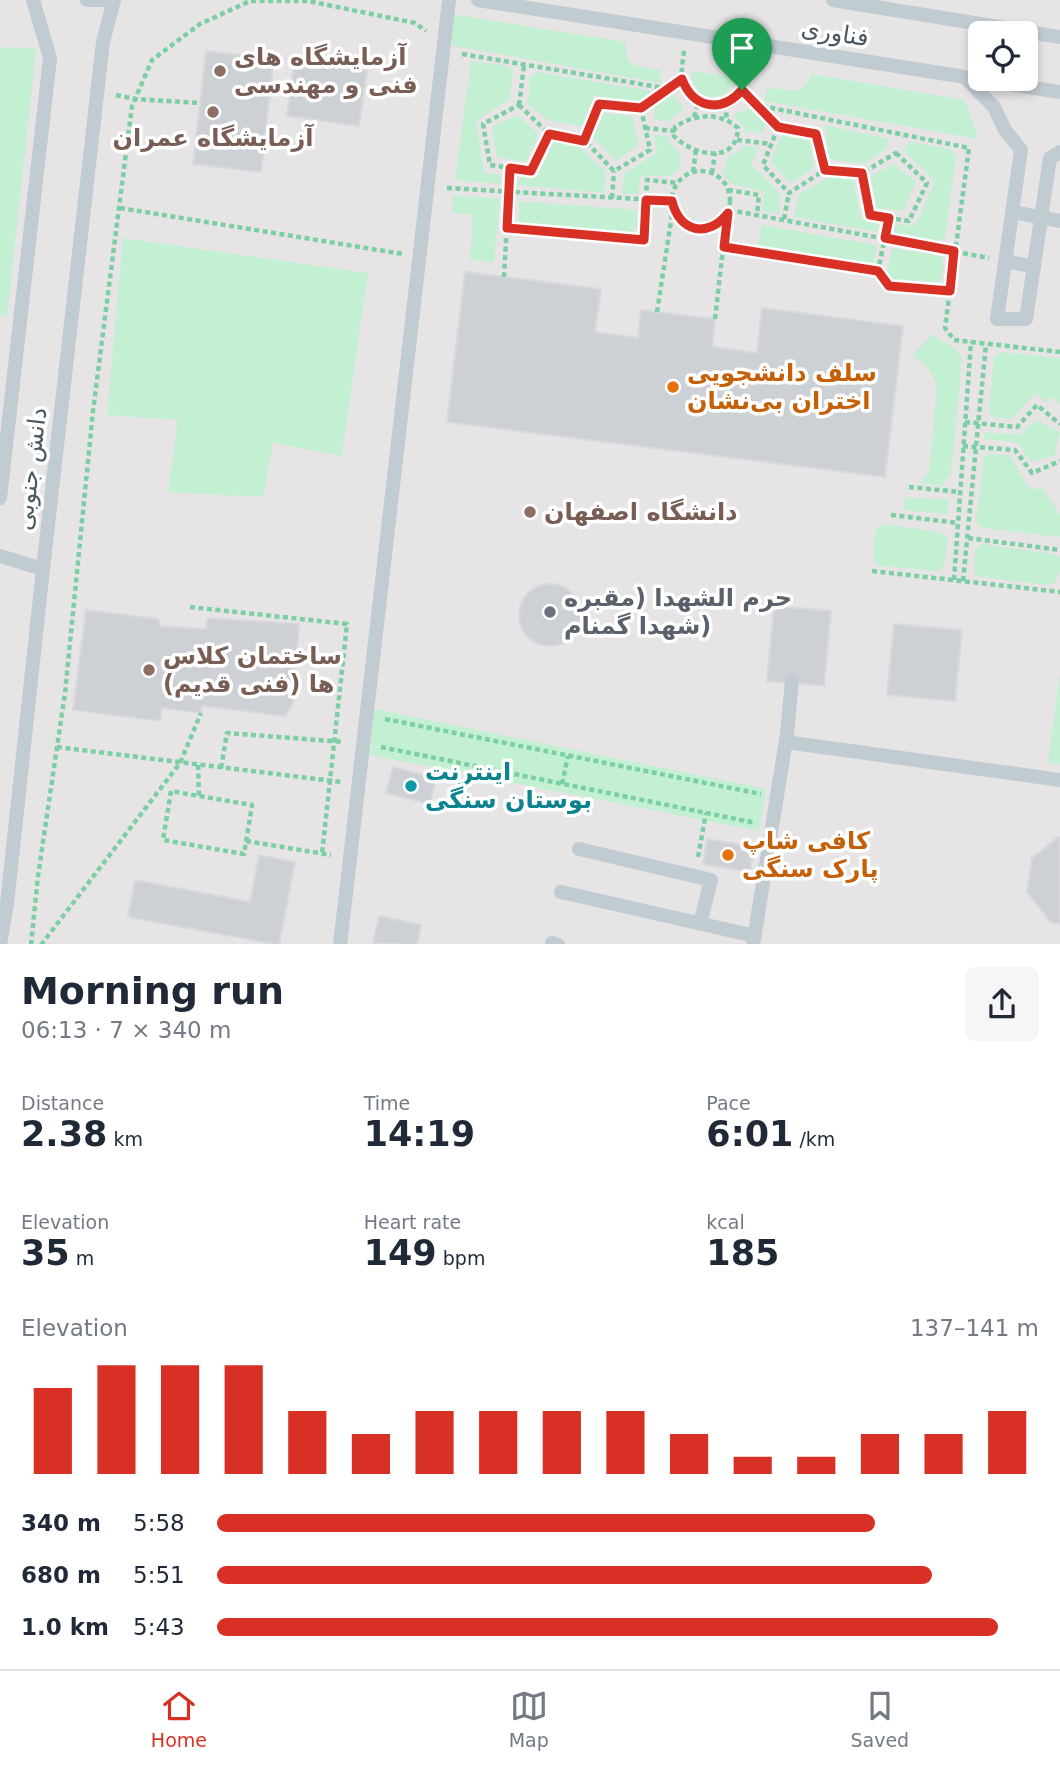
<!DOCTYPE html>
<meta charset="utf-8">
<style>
:root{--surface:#fff;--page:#f6f6f7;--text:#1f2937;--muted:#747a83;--line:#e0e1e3;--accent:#d93025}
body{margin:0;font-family:"DejaVu Sans",Cairo,sans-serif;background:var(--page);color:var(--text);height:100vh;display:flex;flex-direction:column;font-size:26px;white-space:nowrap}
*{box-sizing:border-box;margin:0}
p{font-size:23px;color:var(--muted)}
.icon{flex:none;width:38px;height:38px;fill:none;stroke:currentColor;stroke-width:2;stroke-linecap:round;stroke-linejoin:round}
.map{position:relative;height:944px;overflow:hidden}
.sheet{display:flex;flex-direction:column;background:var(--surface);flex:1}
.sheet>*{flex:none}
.buttons{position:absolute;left:968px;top:21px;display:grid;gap:14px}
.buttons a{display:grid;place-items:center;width:70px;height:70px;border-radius:10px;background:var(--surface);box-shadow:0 4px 10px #0003;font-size:35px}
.pin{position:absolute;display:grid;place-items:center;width:60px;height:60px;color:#fff;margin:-72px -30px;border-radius:50% 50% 50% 0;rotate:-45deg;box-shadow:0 0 7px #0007}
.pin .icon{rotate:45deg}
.round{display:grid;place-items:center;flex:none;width:74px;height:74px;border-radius:10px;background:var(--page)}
.summary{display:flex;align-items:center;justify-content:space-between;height:119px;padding:0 21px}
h1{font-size:38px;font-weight:700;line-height:52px}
.stats{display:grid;grid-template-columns:repeat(3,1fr);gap:10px;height:119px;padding:7px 21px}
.stats div{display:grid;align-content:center}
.stats b{font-size:35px;font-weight:700}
.stats small{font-size:19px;font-weight:400}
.stats p{font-size:19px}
.chart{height:196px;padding:14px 21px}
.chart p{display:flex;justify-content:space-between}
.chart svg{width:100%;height:126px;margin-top:7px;stroke:var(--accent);stroke-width:6}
ul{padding:0 21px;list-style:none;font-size:23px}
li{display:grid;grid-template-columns:112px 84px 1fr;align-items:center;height:52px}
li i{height:18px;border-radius:9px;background:var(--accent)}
.dock{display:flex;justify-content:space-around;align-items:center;height:98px;border-top:2px solid var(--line);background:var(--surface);font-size:19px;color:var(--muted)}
.dock a{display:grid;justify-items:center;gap:4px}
.dock .selected{color:var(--accent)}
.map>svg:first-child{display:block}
.education{fill:#e6e4e5;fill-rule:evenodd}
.green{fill:#c3f0d3}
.building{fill:#cdd0d5;stroke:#d7d9de;stroke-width:2}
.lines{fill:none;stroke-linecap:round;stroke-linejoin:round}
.path{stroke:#7bcfa3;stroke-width:4.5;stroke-dasharray:5 3.5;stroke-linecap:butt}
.lane{stroke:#c1cbd2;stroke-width:14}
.route-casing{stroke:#fff;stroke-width:14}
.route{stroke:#d93025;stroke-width:9}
.education-dot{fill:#8d6e63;stroke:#fff;stroke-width:2.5}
.food-dot{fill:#e8710a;stroke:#fff;stroke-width:2.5}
.worship-dot{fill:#6b7280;stroke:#fff;stroke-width:2.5}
.culture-dot{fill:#0f9aa8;stroke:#fff;stroke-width:2.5}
.labels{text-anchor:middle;stroke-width:7;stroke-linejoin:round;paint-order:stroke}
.street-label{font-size:24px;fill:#4a5761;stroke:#fff}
.education-label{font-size:24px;font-weight:bold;fill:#785e54;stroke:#fff;text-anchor:start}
.food-label{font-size:24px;font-weight:bold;fill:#c56008;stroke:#fff;text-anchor:start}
.worship-label{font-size:24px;font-weight:bold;fill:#5b616d;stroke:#fff;text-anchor:start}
.culture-label{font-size:24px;font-weight:bold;fill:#0d838f;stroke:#fff;text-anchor:start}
</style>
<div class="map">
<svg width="1060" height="945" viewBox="0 0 1060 945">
<rect width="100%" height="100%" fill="#f5f3f3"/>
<!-- education -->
<path class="education" d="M 0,0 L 1060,0 L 1060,944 L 0,945 ZM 980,33 L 1026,33 L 1026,79 L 980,79 Z"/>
<!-- green -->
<g class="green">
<path d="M 453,14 L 625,42 L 628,61 L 634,65 L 660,70 L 661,83 L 448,45 Z"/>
<path d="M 0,47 L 36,49 L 7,316 L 0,315 Z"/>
<path d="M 471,61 L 508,66 L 513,72 L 509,100 L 476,120 L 484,173 L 501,174 L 501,184 L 455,180 Z"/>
<path d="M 691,71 L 735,77 C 727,107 692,102 691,71 Z"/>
<path d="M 537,72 L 651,91 L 642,102 L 594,96 L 582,126 L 550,121 L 527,104 L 530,89 L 528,79 Z"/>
<path d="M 811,74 L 964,100 L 979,139 L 764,101 L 768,88 L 799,91 L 807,84 Z"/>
<path d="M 673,95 L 684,109 L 668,121 L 655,120 L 654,105 Z"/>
<path d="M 749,109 L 766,123 L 761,133 L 745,131 L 744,126 L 733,115 Z"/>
<path d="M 605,113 L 632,116 L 639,144 L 616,161 L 593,138 Z"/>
<path d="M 518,115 L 538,134 L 526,162 L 497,157 L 491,127 Z"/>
<path d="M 825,125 L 889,139 L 887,149 L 863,164 L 829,159 Z"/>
<path d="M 654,135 L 667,136 L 670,143 L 680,153 L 681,166 L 671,176 L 641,176 L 638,194 L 622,194 L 624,174 L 657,153 Z"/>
<path d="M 782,135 L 810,141 L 814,167 L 790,184 L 771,161 Z"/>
<path d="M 554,141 L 576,144 L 606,172 L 604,193 L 517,185 L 519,177 L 538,177 Z"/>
<path d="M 909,142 L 950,149 L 956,158 L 945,237 L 936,243 L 893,235 L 895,224 L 915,226 L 935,182 L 903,150 Z"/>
<path d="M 743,145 L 759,148 L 751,164 L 781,195 L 779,214 L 762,211 L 764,192 L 732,184 L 723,174 L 728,157 L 739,152 Z"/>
<path d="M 894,164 L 916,182 L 903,211 L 877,208 L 871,176 Z"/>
<path d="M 831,176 L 853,178 L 861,219 L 879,223 L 877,232 L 794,217 L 799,194 Z"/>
<path d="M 453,195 L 500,199 L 494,262 L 470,260 L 473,215 L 452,213 Z"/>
<path d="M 519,201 L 637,210 L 637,225 L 631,233 L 519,223 Z"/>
<path d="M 762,225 L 877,245 L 873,266 L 758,245 Z"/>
<path d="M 123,238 L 368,273 L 342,456 L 273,443 L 263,497 L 168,492 L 178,420 L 107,415 Z"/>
<path d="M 892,248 L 941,256 L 944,264 L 941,282 L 892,279 L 887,274 Z"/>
<path d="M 932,335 C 944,344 958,345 962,360 L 951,474 L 941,486 L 920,483 L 929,472 L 937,384 L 928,368 L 913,355 Z"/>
<path d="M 1002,352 L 1060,358 L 1060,405 L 1053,396 L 1046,402 L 1035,393 L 1012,419 L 992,417 L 989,411 L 994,357 Z"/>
<path d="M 1036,420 L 1060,432 L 1054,456 L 1031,462 L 1018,443 L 984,439 L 985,432 L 1019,435 Z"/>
<path d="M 990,454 L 1010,455 L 1028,487 L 1036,490 L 1041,486 L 1060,515 L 1060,537 L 983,528 L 976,522 L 984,457 Z"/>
<path d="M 905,497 L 949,500 L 948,514 L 904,510 Z"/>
<path d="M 883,524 L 938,532 L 948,537 L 944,565 L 937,571 L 880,566 L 873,560 L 875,531 Z"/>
<path d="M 982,544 L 1052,554 L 1060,557 L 1060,571 L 1055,582 L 1049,585 L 980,577 L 974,572 L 975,551 Z"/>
<path d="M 1060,673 L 1060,764 L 1048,763 Z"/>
<path d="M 374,709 L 766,789 L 759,831 L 370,755 Z"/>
</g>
<!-- building -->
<g class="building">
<path d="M 206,51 L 274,59 L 261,172 L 193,164 Z"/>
<path d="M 294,62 L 367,71 L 359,126 L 287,116 Z"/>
<path d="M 465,272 L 601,289 L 595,332 L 638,338 L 641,310 L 715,319 L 712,347 L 757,353 L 762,308 L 903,326 L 885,477 L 447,422 Z"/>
<circle cx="550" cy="615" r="31"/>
<path d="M 774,606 L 831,611 L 824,686 L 767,681 Z"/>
<path d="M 86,610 L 158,619 L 160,626 L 206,629 L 207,618 L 299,624 L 293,703 L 285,716 L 202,706 L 201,713 L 162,708 L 160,721 L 73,710 Z"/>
<path d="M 894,624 L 962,630 L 955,701 L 887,695 Z"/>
<path d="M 393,767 L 436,778 L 430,804 L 386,793 Z"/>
<path d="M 1058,837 L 1060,837 L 1060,924 L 1051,922 L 1027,892 L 1032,858 Z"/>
<path d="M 707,839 L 754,847 L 750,872 L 703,864 Z"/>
<path d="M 259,855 L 295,862 L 279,945 L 128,917 L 135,880 L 250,902 Z"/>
<path d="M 379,916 L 421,925 L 417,945 L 373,943 Z"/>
</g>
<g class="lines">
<!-- path -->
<g class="path">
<path d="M 684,51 C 683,60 681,70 682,79 C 688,108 728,114 743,89 C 747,81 748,71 749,62"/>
<path d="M 462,54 L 670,89 L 682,79"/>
<path d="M 742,91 L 757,105 L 969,148 L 945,328 L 954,340 L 1060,352"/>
<path d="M 116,95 L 135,99 L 200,103"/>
<path d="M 725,104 L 727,120"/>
<path d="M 519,105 L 549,134 L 531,171 L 490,165 L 483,124 Z"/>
<path d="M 519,105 L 524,65"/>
<path d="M 757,106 L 778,127"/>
<path d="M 641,108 L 650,150 L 614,171 L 584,140 L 599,104 L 641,108 L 670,89"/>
<path d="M 711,116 L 727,120 L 738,128 C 737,166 692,155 674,136 L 675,127 C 687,119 696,117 711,116 Z"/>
<path d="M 694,117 L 699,101"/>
<path d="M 645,128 L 675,131"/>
<path d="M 549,134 L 584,140"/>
<path d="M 737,140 L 771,144"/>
<path d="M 896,153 L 927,183 L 909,221 L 870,215 L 862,173 Z"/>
<path d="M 825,170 L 816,134 L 778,127 L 763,165 L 789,193 L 825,170 L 862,173"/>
<circle cx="701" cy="200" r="29"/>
<path d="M 693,172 L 696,150"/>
<path d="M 712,173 L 715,153"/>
<path d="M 447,188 L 672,201"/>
<path d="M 728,190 L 759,195 L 757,215"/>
<path d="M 612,198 L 614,171"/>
<path d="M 120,208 L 403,254"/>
<path d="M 729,210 L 989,258"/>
<path d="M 889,218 L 878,271 L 889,286 L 950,291"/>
<path d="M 784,219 L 789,193"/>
<path d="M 507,228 L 644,240 L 647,180 L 678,183"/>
<path d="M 724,247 L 878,271"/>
<path d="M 504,277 L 510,168"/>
<path d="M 657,312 L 673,208"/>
<path d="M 715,319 L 727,214"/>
<path d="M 965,422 L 1017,427 L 1037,405 L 1060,424"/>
<path d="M 963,446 L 1015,450 L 1032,473 L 1060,461"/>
<path d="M 909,487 L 960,492"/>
<path d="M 891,515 L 958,523"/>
<path d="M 968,538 L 1060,550"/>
<path d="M 872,571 L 1060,592"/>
<path d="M 954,580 L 971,342"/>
<path d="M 963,581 L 986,344"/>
<path d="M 190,607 L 347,624 L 322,854"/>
<path d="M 385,719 L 761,794"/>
<path d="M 57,747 L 341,782"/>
<path d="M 381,747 L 756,823"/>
<path d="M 198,765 L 199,796 L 171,791 L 163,840 L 244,854 L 252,805 L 199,796"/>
<path d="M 221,768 L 227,733 L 344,742"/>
<path d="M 562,784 L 568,756"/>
<path d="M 246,841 L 331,855"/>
<path d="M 698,857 L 706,813"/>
<path d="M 31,945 L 38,876 L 65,693 L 93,411 L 132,106 L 152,60 L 200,24 L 250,1 L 308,1 L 415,23 L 426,31"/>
<path d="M 41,945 L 180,763 L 201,713"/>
</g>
<!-- lane -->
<g class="lane">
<path d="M 87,0 L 106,0"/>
<path d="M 478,0 L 1060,92"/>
<path d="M 833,0 L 1060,37"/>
<path d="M 965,77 L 994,107 L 1005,130 L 1021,150 L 997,319 L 1026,319 L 1050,158 L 1060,152"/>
<path d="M 1013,212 L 1060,221"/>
<path d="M 1006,261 L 1034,267"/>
<path d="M 0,498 L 50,58 L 33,0"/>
<path d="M 0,556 L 43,569"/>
<path d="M 786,742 L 1060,780"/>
<path d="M 579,849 L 711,880 L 700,924"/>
<path d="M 561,892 L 755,936"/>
<path d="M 552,943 L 558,945"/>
<path d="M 0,945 L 7,904 L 43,569 L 103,42 L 114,0"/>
<path d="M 340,945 L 449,0"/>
<path d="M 753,945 L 787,734 L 792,681"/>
</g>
</g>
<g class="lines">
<defs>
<path id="route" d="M 682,79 C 693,108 721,114 742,90 L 778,127 L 816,134 L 825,170 L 862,173 L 870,215 L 889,218 L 885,238 L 954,251 L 950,291 L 889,286 L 878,271 L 724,247 L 728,213 C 708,239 679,232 672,201 L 646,200 L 644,240 L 507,228 L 510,168 L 531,171 L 549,134 L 584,141 L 599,104 L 641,108 Z"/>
</defs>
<!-- route casing -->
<use href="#route" class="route-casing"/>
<!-- route -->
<use href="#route" class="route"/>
</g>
<!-- markers -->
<g class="education-dot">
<circle cx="220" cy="71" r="7"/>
<circle cx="213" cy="112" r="7"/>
<circle cx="530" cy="512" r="7"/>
<circle cx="149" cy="670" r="7"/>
</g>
<g class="food-dot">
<circle cx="673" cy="387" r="7"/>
<circle cx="728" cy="855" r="7"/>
</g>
<circle class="worship-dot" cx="550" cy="612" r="7"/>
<circle class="culture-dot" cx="411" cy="786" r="7"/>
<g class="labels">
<!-- street labels -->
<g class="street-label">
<text transform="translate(835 33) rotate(9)" y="8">فناوری</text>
<text transform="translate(31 469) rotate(-83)" y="8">دانش جنوبی</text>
</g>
<!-- education labels -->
<g class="education-label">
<text x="234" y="65">آزمایشگاه های<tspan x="234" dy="28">فنی و مهندسی</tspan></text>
<text x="213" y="146" text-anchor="middle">آزمایشگاه عمران</text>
<text x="544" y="520">دانشگاه اصفهان</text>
<text x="163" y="664">ساختمان کلاس<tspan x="163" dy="28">ها (فنی قدیم)</tspan></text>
</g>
<!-- food labels -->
<g class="food-label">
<text x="687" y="381">سلف دانشجویی<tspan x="687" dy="28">اختران بی‌نشان</tspan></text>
<text x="742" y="849">کافی شاپ<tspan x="742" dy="28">پارک سنگی</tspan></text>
</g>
<!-- worship labels -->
<g class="worship-label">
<text x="564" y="606">حرم الشهدا (مقبره<tspan x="564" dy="28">شهدا گمنام)</tspan></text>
</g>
<!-- culture labels -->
<g class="culture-label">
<text x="425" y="780">اینترنت<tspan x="425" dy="28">بوستان سنگی</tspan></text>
</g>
</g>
</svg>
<div class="buttons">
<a><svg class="icon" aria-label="locate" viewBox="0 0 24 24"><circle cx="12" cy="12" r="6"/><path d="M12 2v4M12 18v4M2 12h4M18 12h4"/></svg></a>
</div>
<div class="pin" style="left:742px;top:90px;background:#1e9e55"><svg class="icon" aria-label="arrive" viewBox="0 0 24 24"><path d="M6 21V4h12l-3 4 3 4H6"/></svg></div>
</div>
<section class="sheet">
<div class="summary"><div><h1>Morning run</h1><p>06:13 · 7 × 340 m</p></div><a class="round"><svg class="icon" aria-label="share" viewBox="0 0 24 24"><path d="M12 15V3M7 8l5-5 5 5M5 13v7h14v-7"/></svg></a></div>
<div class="stats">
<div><p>Distance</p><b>2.38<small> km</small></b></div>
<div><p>Time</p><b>14:19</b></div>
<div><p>Pace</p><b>6:01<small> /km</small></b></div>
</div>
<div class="stats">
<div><p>Elevation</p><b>35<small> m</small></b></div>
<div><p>Heart rate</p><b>149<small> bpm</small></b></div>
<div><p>kcal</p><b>185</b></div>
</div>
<div class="chart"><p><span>Elevation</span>137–141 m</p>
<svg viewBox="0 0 160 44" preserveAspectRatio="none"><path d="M5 44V14M15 44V6M25 44V6M35 44V6M45 44V22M55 44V30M65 44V22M75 44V22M85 44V22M95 44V22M105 44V30M115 44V38M125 44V38M135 44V30M145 44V30M155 44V22"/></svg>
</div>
<ul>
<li><b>340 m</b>5:58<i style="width:80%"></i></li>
<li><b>680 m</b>5:51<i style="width:87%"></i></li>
<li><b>1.0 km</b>5:43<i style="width:95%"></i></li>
</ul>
</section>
<nav class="dock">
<a class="selected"><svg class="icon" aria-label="home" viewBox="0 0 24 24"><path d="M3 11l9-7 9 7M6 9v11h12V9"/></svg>Home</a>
<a><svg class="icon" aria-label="map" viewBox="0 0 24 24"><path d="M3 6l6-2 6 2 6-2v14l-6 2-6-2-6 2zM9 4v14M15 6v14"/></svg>Map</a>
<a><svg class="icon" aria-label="saved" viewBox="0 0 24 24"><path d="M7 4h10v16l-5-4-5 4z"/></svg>Saved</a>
</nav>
